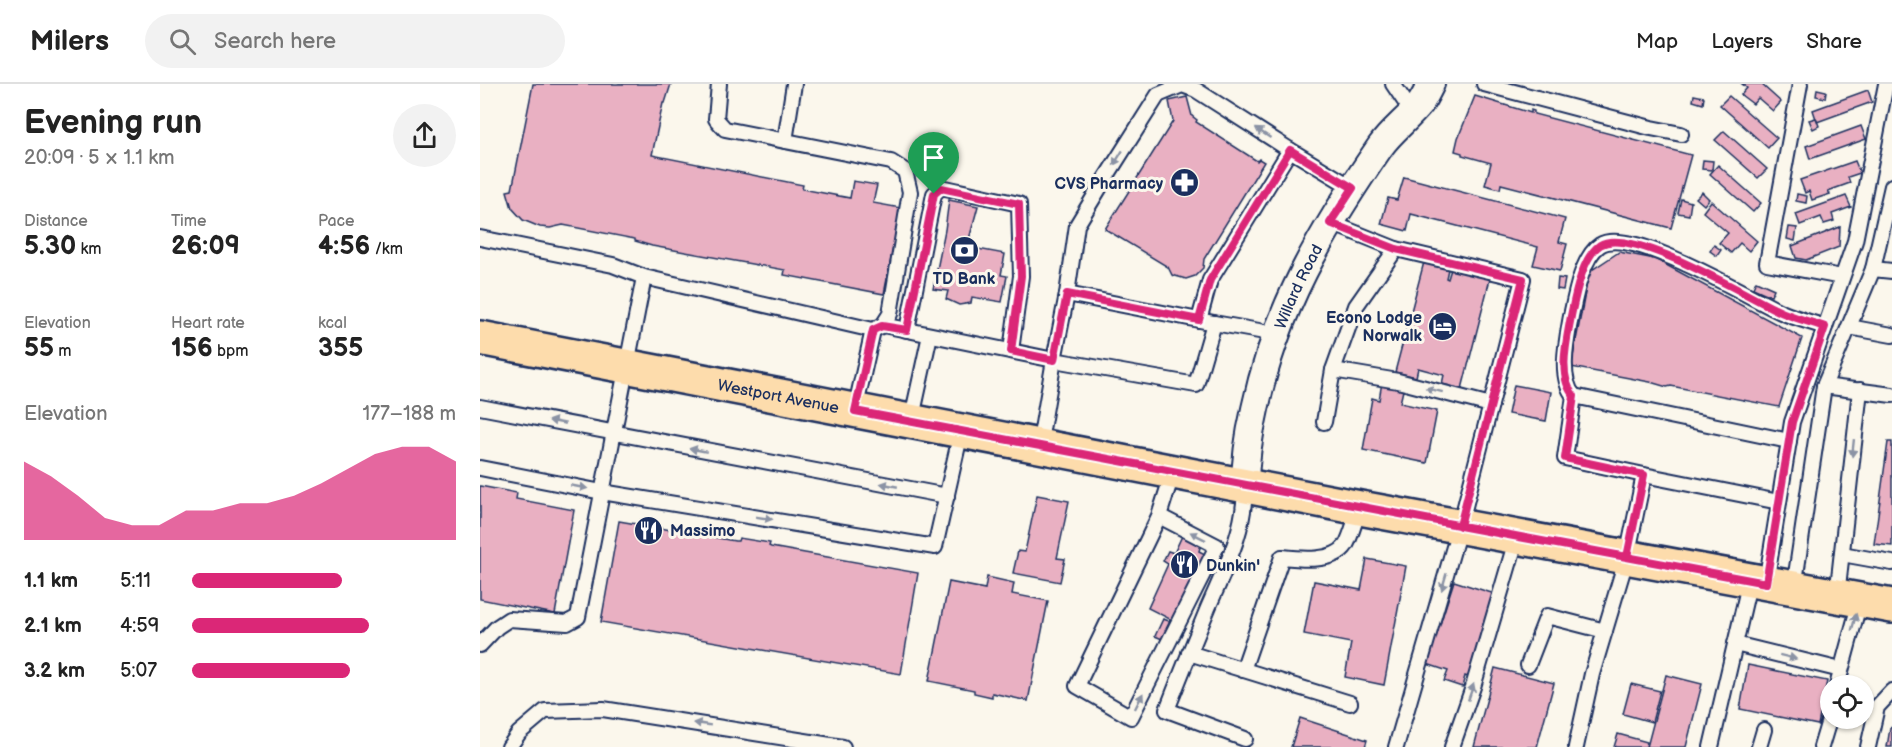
<!DOCTYPE html>
<meta charset="utf-8">
<style>
:root{--surface:#fff;--page:#f2f2f2;--text:#222;--muted:#767676;--line:#e0e0e0;--accent:#db2777}
body{margin:0;font-family:"Balsamiq Sans",sans-serif;background:var(--page);color:var(--text);height:100vh;display:flex;flex-direction:column;font-size:22px;white-space:nowrap}
*{box-sizing:border-box;margin:0}
p{font-size:20px;color:var(--muted)}
.icon{flex:none;width:33px;height:33px;fill:none;stroke:currentColor;stroke-width:2;stroke-linecap:round;stroke-linejoin:round}
.map{position:relative;flex:1;overflow:hidden}
.details{display:flex;flex-direction:column;background:var(--surface);width:480px}
.details>*{flex:none}
.controls{position:absolute;left:1340px;top:591px;display:grid;gap:12px}
.controls a{display:grid;place-items:center;width:54px;height:54px;border-radius:50%;background:var(--surface);box-shadow:0 2px 4px #0004;font-size:30px}
.pin{position:absolute;display:grid;place-items:center;width:51px;height:51px;color:#fff;margin:-62px -26px;border-radius:50% 50% 50% 0;rotate:-45deg;box-shadow:0 0 6px #0007}
.pin .icon{rotate:45deg}
.round{display:grid;place-items:center;flex:none;width:63px;height:63px;border-radius:32px;background:var(--page)}
.headline{display:flex;align-items:center;justify-content:space-between;height:102px;padding:0 24px}
h1{font-size:33px;font-weight:800;line-height:45px}
.figures{display:grid;grid-template-columns:repeat(3,1fr);gap:9px;height:102px;padding:6px 24px}
.figures div{display:grid;align-content:center}
.figures b{font-size:26px;font-weight:800}
.figures small{font-size:16px;font-weight:400}
.figures p{font-size:16px}
.chart{height:168px;padding:12px 24px}
.chart p{display:flex;justify-content:space-between}
.chart svg{width:100%;height:108px;margin-top:6px;fill:var(--accent);opacity:.7}
ul{padding:0 24px;list-style:none;font-size:20px}
li{display:grid;grid-template-columns:96px 72px 1fr;align-items:center;height:45px}
li i{height:15px;border-radius:8px;background:var(--accent)}
header{display:flex;align-items:center;gap:36px;box-sizing:border-box;height:84px;padding:0 30px;background:var(--surface);border-bottom:2px solid var(--line)}
header strong{font-size:28px}
nav{display:flex;gap:33px;margin-inline-start:auto;font-size:21px}
.search{width:420px;height:54px;background:var(--page);display:flex;align-items:center;gap:15px;box-sizing:border-box;padding:0 21px;border-radius:33px;color:var(--muted);font-size:22px}
main{display:flex;flex:1;min-height:0}
.map>svg:first-child{display:block}
.building{fill:#e9b0c2;stroke:#1b2f5e;stroke-width:1.5}
.lines{fill:none;stroke-linecap:round;stroke-linejoin:round}
.service-casing{stroke:#1b2f5e;stroke-width:18}
.minor-casing{stroke:#1b2f5e;stroke-width:30}
.primary-casing{stroke:#1b2f5e;stroke-width:38}
.service{stroke:#fbf7ec;stroke-width:14}
.minor{stroke:#fbf7ec;stroke-width:26}
.primary{stroke:#fddcac;stroke-width:33}
.oneway{fill:#8b93a5}
.route-casing{stroke:#fff;stroke-width:12}
.route{stroke:#db2777;stroke-width:8}
.labels{text-anchor:middle;stroke-width:6;stroke-linejoin:round;paint-order:stroke}
.poi-label{font-size:16px;font-weight:bold;fill:#1b2f5e;stroke:#fbf7ec;text-anchor:end}
.street-label{font-size:16px;fill:#1b2f5e;stroke:#fbf7ec}
</style>
<header>
<strong>Milers</strong>
<div class="search"><svg class="icon" aria-label="search" viewBox="0 0 24 24"><circle cx="10" cy="10" r="6"/><path d="M15 15l6 6"/></svg>Search here</div>
<nav><a>Map</a><a>Layers</a><a>Share</a></nav>
</header>
<main>
<section class="details">
<div class="headline"><div><h1>Evening run</h1><p>20:09 · 5 × 1.1 km</p></div><a class="round"><svg class="icon" aria-label="share" viewBox="0 0 24 24"><path d="M12 15V3M7 8l5-5 5 5M5 13v7h14v-7"/></svg></a></div>
<div class="figures">
<div><p>Distance</p><b>5.30<small> km</small></b></div>
<div><p>Time</p><b>26:09</b></div>
<div><p>Pace</p><b>4:56<small> /km</small></b></div>
</div>
<div class="figures">
<div><p>Elevation</p><b>55<small> m</small></b></div>
<div><p>Heart rate</p><b>156<small> bpm</small></b></div>
<div><p>kcal</p><b>355</b></div>
</div>
<div class="chart"><p><span>Elevation</span>177–188 m</p>
<svg viewBox="0 0 160 44" preserveAspectRatio="none"><path d="M0 44V12L10 18L20 26L30 35L40 38L50 38L60 32L70 32L80 29L90 29L100 26L110 21L120 15L130 9L140 6L150 6L160 12V44z"/></svg>
</div>
<ul>
<li><b>1.1 km</b>5:11<i style="width:57%"></i></li>
<li><b>2.1 km</b>4:59<i style="width:67%"></i></li>
<li><b>3.2 km</b>5:07<i style="width:60%"></i></li>
</ul>
</section>
<div class="map">
<svg width="1412" height="663" viewBox="0 0 1412 663">
<rect width="100%" height="100%" fill="#fbf7ec"/>
<filter id="ink" filterUnits="userSpaceOnUse"><feTurbulence type="fractalNoise" baseFrequency=".0167" numOctaves="2"/><feDisplacementMap in="SourceGraphic" scale="12" xChannelSelector="R" yChannelSelector="G"/><feConvolveMatrix kernelMatrix="1 2 1 2 8 2 1 2 1" color-interpolation-filters="sRGB"/></filter>
<g filter="url(#ink)">
<!-- building -->
<g class="building">
<path d="M 53,0 L 191,0 L 185,19 L 183,19 L 172,71 L 323,101 L 322,105 L 370,114 L 373,97 L 397,101 L 393,119 L 421,124 L 404,210 L 304,191 L 305,186 L 172,162 L 155,157 L 155,155 L 83,141 L 70,144 L 60,143 L 43,136 L 32,124 L 27,107 L 32,106 Z"/>
<path d="M 1262,0 L 1281,0 L 1301,18 L 1293,27 L 1278,14 L 1273,20 L 1261,11 L 1267,4 Z"/>
<path d="M 1337,5 L 1346,7 L 1345,14 L 1336,12 Z"/>
<path d="M 1388,6 L 1392,18 L 1337,38 L 1333,26 Z"/>
<path d="M 1214,11 L 1224,13 L 1223,20 L 1213,17 Z"/>
<path d="M 995,12 L 1051,29 L 1051,26 L 1054,27 L 1054,30 L 1211,71 L 1191,144 L 1021,100 L 1020,105 L 1005,101 L 1011,79 L 982,71 L 982,69 L 975,67 L 978,54 Z"/>
<path d="M 1249,12 L 1297,54 L 1288,64 L 1240,21 Z"/>
<path d="M 707,13 L 712,32 L 717,36 L 716,38 L 777,77 L 779,75 L 784,78 L 724,175 L 723,184 L 715,192 L 706,195 L 692,191 L 688,183 L 625,145 L 693,37 L 689,17 Z"/>
<path d="M 1336,34 L 1339,42 L 1333,45 L 1329,36 Z"/>
<path d="M 1381,42 L 1386,55 L 1330,75 L 1326,62 Z"/>
<path d="M 1244,47 L 1287,85 L 1278,94 L 1235,56 Z"/>
<path d="M 1223,76 L 1233,77 L 1232,86 L 1222,85 Z"/>
<path d="M 1375,77 L 1380,89 L 1368,93 L 1370,99 L 1348,107 L 1350,110 L 1332,116 L 1329,107 L 1325,109 L 1320,96 Z"/>
<path d="M 1238,81 L 1281,119 L 1273,128 L 1230,90 Z"/>
<path d="M 924,93 L 1085,135 L 1079,158 L 1087,160 L 1080,187 L 1053,181 L 1058,163 L 931,130 L 927,147 L 901,140 L 908,114 L 917,116 Z"/>
<path d="M 1222,108 L 1229,115 L 1224,121 L 1216,114 Z"/>
<path d="M 1317,110 L 1327,112 L 1326,119 L 1316,117 Z"/>
<path d="M 1366,112 L 1371,123 L 1352,130 L 1354,137 L 1344,140 L 1341,133 L 1320,141 L 1316,130 Z"/>
<path d="M 1201,115 L 1211,118 L 1209,131 L 1198,129 Z"/>
<path d="M 469,116 L 498,122 L 487,163 L 525,170 L 521,191 L 527,192 L 522,218 L 492,213 L 491,219 L 479,221 L 466,215 L 468,207 L 453,205 L 465,146 Z"/>
<path d="M 1231,117 L 1277,157 L 1269,167 L 1260,159 L 1251,169 L 1239,159 L 1248,149 L 1223,128 Z"/>
<path d="M 1309,143 L 1317,144 L 1315,157 L 1307,155 Z"/>
<path d="M 1360,143 L 1359,163 L 1326,176 L 1316,174 L 1312,162 Z"/>
<path d="M 1234,161 L 1241,166 L 1237,172 L 1230,167 Z"/>
<path d="M 1139,168 L 1175,175 L 1322,254 L 1299,323 L 1191,302 L 1187,303 L 1170,298 L 1091,283 L 1109,188 Z"/>
<path d="M 944,178 L 968,185 L 966,194 L 968,195 L 971,185 L 1010,195 L 982,305 L 962,300 L 964,291 L 938,284 L 936,293 L 915,288 Z"/>
<path d="M 1078,194 L 1085,195 L 1083,206 L 1077,205 Z"/>
<path d="M 1276,197 L 1294,205 L 1291,212 L 1273,204 Z"/>
<path d="M 902,298 L 924,302 L 920,319 L 957,327 L 947,379 L 883,366 L 892,314 L 899,316 Z"/>
<path d="M 1034,301 L 1071,308 L 1066,337 L 1028,330 Z"/>
<path d="M 1408,358 L 1412,358 L 1412,462 L 1394,460 Z"/>
<path d="M 0,402 L 37,409 L 36,415 L 94,426 L 75,530 L 0,515 Z"/>
<path d="M 557,411 L 589,417 L 577,474 L 585,475 L 580,498 L 533,489 L 538,467 L 545,468 Z"/>
<path d="M 139,437 L 255,457 L 258,457 L 259,454 L 290,459 L 289,462 L 291,463 L 438,489 L 421,590 L 121,538 Z"/>
<path d="M 702,452 L 721,460 L 719,467 L 727,471 L 687,557 L 675,552 L 683,535 L 689,537 L 690,535 L 668,524 L 688,480 L 683,477 L 688,467 L 694,469 Z"/>
<path d="M 887,475 L 926,482 L 904,601 L 865,593 L 871,559 L 824,550 L 834,497 L 881,506 Z"/>
<path d="M 507,493 L 534,499 L 532,510 L 568,517 L 548,617 L 512,609 L 512,613 L 494,609 L 494,606 L 449,597 L 469,498 L 505,505 Z"/>
<path d="M 974,497 L 1018,511 L 991,594 L 985,592 L 982,603 L 964,597 L 968,587 L 947,580 Z"/>
<path d="M 1268,581 L 1347,597 L 1338,641 L 1260,625 Z"/>
<path d="M 1015,584 L 1074,599 L 1057,663 L 994,663 Z"/>
<path d="M 1186,591 L 1222,600 L 1206,663 L 1167,663 Z"/>
<path d="M 1151,600 L 1180,607 L 1172,638 L 1143,630 Z"/>
<path d="M 820,634 L 887,656 L 885,663 L 811,663 Z"/>
<path d="M 1412,643 L 1412,663 L 1407,663 L 1410,644 Z"/>
<path d="M 1138,650 L 1167,658 L 1166,663 L 1134,663 Z"/>
</g>
<g class="lines">
<defs>
<g id="service">
<path d="M 913,0 L 932,28"/>
<path d="M 1004,0 L 1171,44 L 1201,50"/>
<path d="M 1320,0 L 1287,179 L 1362,193"/>
<path d="M 305,57 L 314,0"/>
<path d="M 810,66 L 873,104"/>
<path d="M 851,139 L 916,165 L 1043,195 L 980,442 L 916,663"/>
<path d="M 0,154 L 133,181 L 164,193 L 393,246 L 403,241 L 410,230 L 430,108 L 425,87 L 411,78 L 245,45 L 236,35 L 239,0"/>
<path d="M 1393,185 L 1412,187"/>
<path d="M 587,210 L 597,141 L 623,98 L 678,11 L 702,1 L 716,6 L 810,66 L 730,196 L 719,236"/>
<path d="M 403,241 L 574,276 L 587,210 L 734,239"/>
<path d="M 1369,243 L 1412,251"/>
<path d="M 427,246 L 454,110 L 461,103 L 539,120 L 541,192 L 531,267"/>
<path d="M 853,286 L 918,297 L 1011,321"/>
<path d="M 1344,302 L 1412,311"/>
<path d="M 1094,312 C 1078,294 1087,255 1091,232 C 1095,213 1102,173 1120,161 C 1150,141 1268,213 1301,228 C 1315,234 1330,238 1345,243"/>
<path d="M 0,323 L 467,412"/>
<path d="M 375,326 L 393,246"/>
<path d="M 431,338 L 450,251"/>
<path d="M 844,338 L 853,286 L 876,222 L 916,165"/>
<path d="M 559,363 L 574,276 L 716,301 L 734,239 L 796,250"/>
<path d="M 0,384 L 122,408 L 455,463 L 481,348"/>
<path d="M 1164,391 L 1085,374 L 1094,312 L 1309,357"/>
<path d="M 679,432 L 737,462 L 651,633 L 597,602 L 679,432 L 693,388"/>
<path d="M 1362,470 L 1412,479"/>
<path d="M 1286,499 L 1312,338 L 1375,157 L 1406,0"/>
<path d="M 1314,504 L 1344,302 L 1393,185 L 1412,102"/>
<path d="M 1357,512 L 1380,306"/>
<path d="M 1255,560 L 1361,586"/>
<path d="M 0,561 L 17,543 L 29,535 L 87,539 L 98,533 L 164,193"/>
<path d="M 709,569 L 870,619"/>
<path d="M 1048,581 L 1067,532 L 1125,547"/>
<path d="M 763,586 L 802,473 C 820,475 854,479 866,461 C 872,450 875,435 880,424"/>
<path d="M 1357,602 L 1380,517"/>
<path d="M 765,655 L 687,626 C 700,592 714,558 728,524 C 746,482 765,448 765,402"/>
<path d="M 29,663 L 39,649 L 65,627 L 123,625 L 363,663"/>
<path d="M 972,663 L 993,603 L 1037,453"/>
<path d="M 1096,663 L 1112,590 L 1147,473 L 1164,391 L 1299,418"/>
<path d="M 1231,663 L 1270,496"/>
<path d="M 1279,663 L 1284,646"/>
<path d="M 1341,663 L 1350,633"/>
<path d="M 1388,663 L 1397,623 L 1412,607"/>
</g>
<g id="minor">
<path id="s1" d="M 765,402 C 765,376 769,351 775,325 C 796,225 842,147 900,63 C 911,47 928,35 940,20 C 944,14 948,6 951,0"/>
</g>
<g id="primary">
<path id="s2" d="M 0,254 L 880,424 L 1412,522"/>
</g>
</defs>
<!-- service casing -->
<use href="#service" class="service-casing"/>
<!-- minor casing -->
<use href="#minor" class="minor-casing"/>
<!-- primary casing -->
<use href="#primary" class="primary-casing"/>
<!-- service -->
<use href="#service" class="service"/>
<!-- minor -->
<use href="#minor" class="minor"/>
<!-- primary -->
<use href="#primary" class="primary"/>
</g>
<!-- one-way arrows -->
<defs><path id="oneway-solid" d="M-6-.8H1V-3.2L6.5 0L1 3.2V.8H-6Z" transform="scale(1.5)"/></defs>
<g class="oneway">
<use href="#oneway-solid" transform="translate(783 49) rotate(-147)"/>
<use href="#oneway-solid" transform="translate(638 74) rotate(122)"/>
<use href="#oneway-solid" transform="translate(954 306) rotate(-166)"/>
<use href="#oneway-solid" transform="translate(77 338) rotate(-169)"/>
<use href="#oneway-solid" transform="translate(1373 364) rotate(96)"/>
<use href="#oneway-solid" transform="translate(218 366) rotate(-169)"/>
<use href="#oneway-solid" transform="translate(409 401) rotate(-169)"/>
<use href="#oneway-solid" transform="translate(99 403) rotate(11)"/>
<use href="#oneway-solid" transform="translate(284 434) rotate(9)"/>
<use href="#oneway-solid" transform="translate(718 452) rotate(-153)"/>
<use href="#oneway-solid" transform="translate(964 498) rotate(106)"/>
<use href="#oneway-solid" transform="translate(1374 538) rotate(-75)"/>
<use href="#oneway-solid" transform="translate(1308 573) rotate(14)"/>
<use href="#oneway-solid" transform="translate(991 608) rotate(-71)"/>
<use href="#oneway-solid" transform="translate(659 617) rotate(-63)"/>
<use href="#oneway-solid" transform="translate(222 640) rotate(-171)"/>
</g>
</g>
<g class="lines" filter="url(#ink)">
<defs>
<path id="route" d="M 454,110 L 427,246 L 402,242 L 393,246 L 375,327 L 1147,473 L 1164,391 L 1085,374 L 1094,312 C 1077,293 1087,256 1091,232 C 1095,213 1102,173 1120,161 C 1151,141 1268,213 1301,228 C 1315,234 1330,238 1345,243 L 1312,338 L 1286,499 C 1184,480 1082,461 980,442 L 1043,195 L 916,165 L 850,139 L 873,104 L 810,66 L 730,196 L 719,236 L 587,210 L 574,276 L 531,267 L 541,192 L 539,120 L 461,104 L 454,110"/>
</defs>
<!-- route casing -->
<use href="#route" class="route-casing"/>
<!-- route -->
<use href="#route" class="route"/>
</g>
<!-- icons -->
<defs>
<symbol id="pharmacy-disc" viewBox="-11 -11 22 22"><circle r="9.5" fill="#1b2f5e" stroke="#fbf7ec"/><path d="M-2-6h4v4h4v4h-4v4h-4v-4h-4v-4h4Z" fill="#fff"/></symbol>
<symbol id="bank-disc" viewBox="-11 -11 22 22"><circle r="9.5" fill="#1b2f5e" stroke="#fbf7ec"/><path d="M-6-4H6V4H-6ZM0-2.3a2.3 2.3 0 1 0 0 4.6a2.3 2.3 0 1 0 0-4.6Z" fill="#fff"/></symbol>
<symbol id="hotel-disc" viewBox="-11 -11 22 22"><circle r="9.5" fill="#1b2f5e" stroke="#fbf7ec"/><path d="M-6-4.5h1.5V1H6V5H4.5V3h-9V5H-6ZM-4 0a1.8 1.8 0 1 1 3.6 0ZM.5 0V-2.5h3Q6-2.5 6 0Z" fill="#fff"/></symbol>
<symbol id="restaurant-disc" viewBox="-11 -11 22 22"><circle r="9.5" fill="#1b2f5e" stroke="#fbf7ec"/><path d="M-5-6h1v4h1v-4h1v4h1v-4h1v5L-1.5 .5V6h-2V.5L-5-1ZM5-6V6H3V1.5H1.5Q1.5-4 5-6Z" fill="#fff"/></symbol>
</defs>
<g fill-rule="evenodd">
<use href="#pharmacy-disc" x="688" y="82" width="33" height="33"/>
<use href="#bank-disc" x="468" y="150" width="33" height="33"/>
<use href="#hotel-disc" x="946" y="226" width="33" height="33"/>
<use href="#restaurant-disc" x="152" y="430" width="33" height="33"/>
<use href="#restaurant-disc" x="688" y="464" width="33" height="33"/>
</g>
<g class="labels">
<!-- poi labels -->
<g class="poi-label">
<text x="683" y="105">CVS Pharmacy</text>
<text x="484" y="200" text-anchor="middle">TD Bank</text>
<text x="942" y="239">Econo Lodge<tspan x="942" dy="18">Norwalk</tspan></text>
<text x="190" y="452" text-anchor="start">Massimo</text>
<text x="726" y="487" text-anchor="start">Dunkin'</text>
</g>
<!-- street labels -->
<g class="street-label">
<text dy="6" stroke="none"><textPath href="#s1" startOffset="208">Willard Road</textPath></text>
<text dy="6" stroke="none"><textPath href="#s2" startOffset="304">Westport Avenue</textPath></text>
</g>
</g>
</svg>
<div class="controls">
<a><svg class="icon" aria-label="locate" viewBox="0 0 24 24"><circle cx="12" cy="12" r="6"/><path d="M12 2v4M12 18v4M2 12h4M18 12h4"/></svg></a>
</div>
<div class="pin" style="left:454px;top:110px;background:#1e9e55"><svg class="icon" aria-label="arrive" viewBox="0 0 24 24"><path d="M6 21V4h12l-3 4 3 4H6"/></svg></div>
</div>
</main>
